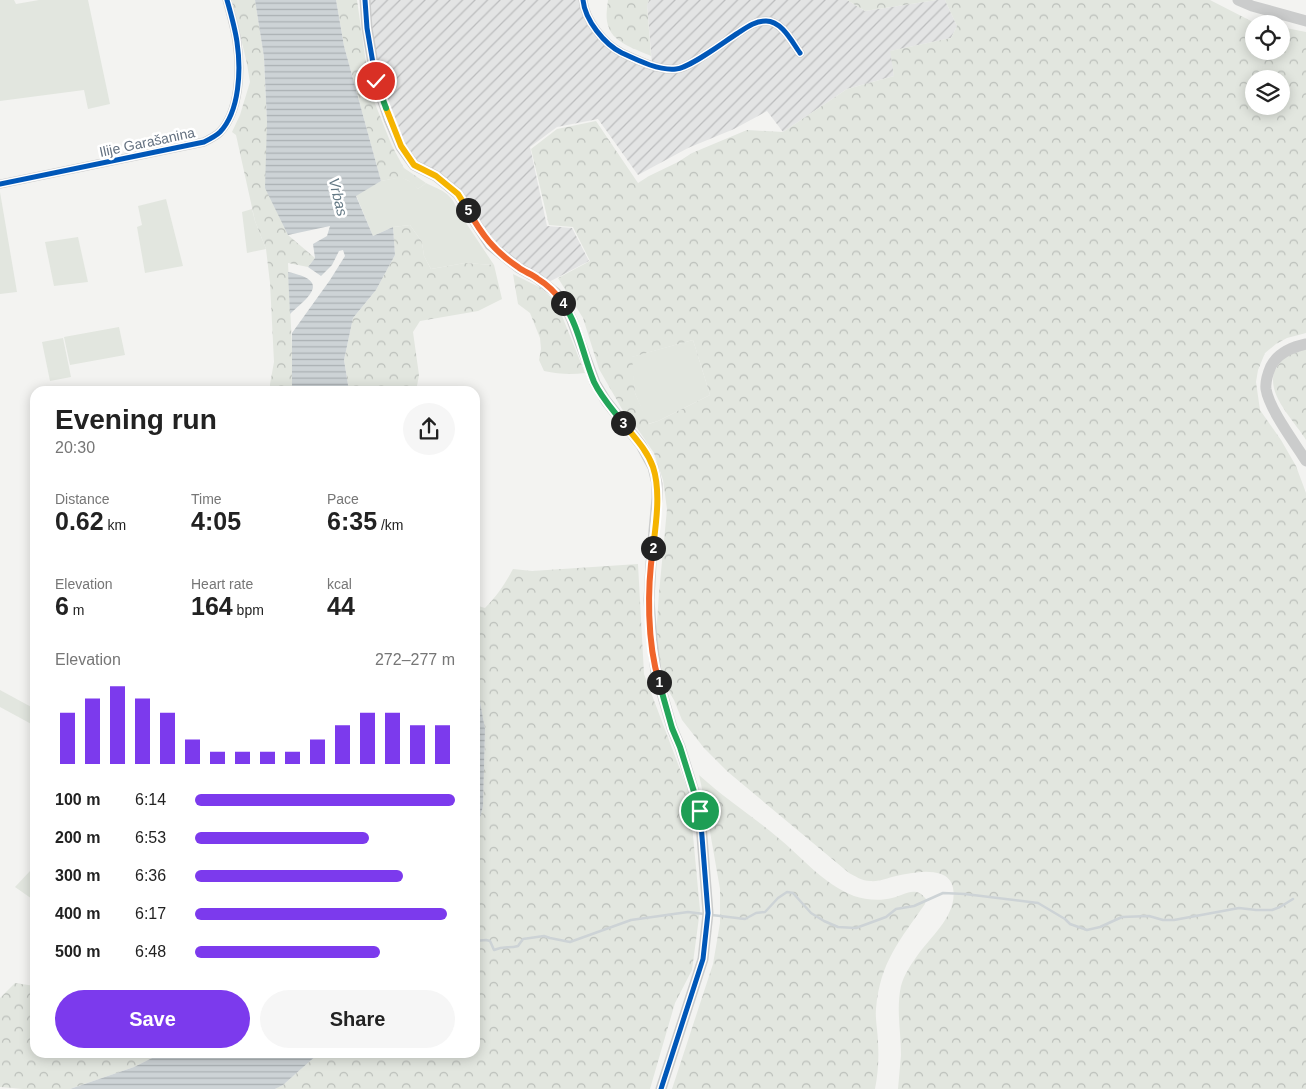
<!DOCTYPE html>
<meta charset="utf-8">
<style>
:root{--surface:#fff;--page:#f6f6f6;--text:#222;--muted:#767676;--accent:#7c3aed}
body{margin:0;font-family:Helvetica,sans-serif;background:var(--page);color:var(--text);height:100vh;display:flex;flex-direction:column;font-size:19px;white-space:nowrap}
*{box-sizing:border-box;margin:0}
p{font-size:16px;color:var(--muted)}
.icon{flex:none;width:28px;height:28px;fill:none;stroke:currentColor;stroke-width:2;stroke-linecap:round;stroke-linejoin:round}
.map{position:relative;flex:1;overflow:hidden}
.panel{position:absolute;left:30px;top:386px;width:450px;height:672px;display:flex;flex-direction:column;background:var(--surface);border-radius:15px;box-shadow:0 2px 12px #0003}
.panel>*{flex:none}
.tools{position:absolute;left:1245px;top:15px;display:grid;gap:10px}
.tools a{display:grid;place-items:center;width:45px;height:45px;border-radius:50%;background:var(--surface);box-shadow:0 2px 12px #0003;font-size:25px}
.pin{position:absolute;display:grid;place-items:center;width:42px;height:42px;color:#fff;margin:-21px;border:2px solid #fff;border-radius:50%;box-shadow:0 1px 5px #0007}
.km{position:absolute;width:25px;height:25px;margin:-12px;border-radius:50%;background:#222;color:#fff;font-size:14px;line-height:25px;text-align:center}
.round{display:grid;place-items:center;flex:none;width:52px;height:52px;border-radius:26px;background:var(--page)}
.head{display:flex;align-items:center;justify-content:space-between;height:85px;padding:0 25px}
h1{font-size:28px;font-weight:700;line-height:38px}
.figures{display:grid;grid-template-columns:repeat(3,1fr);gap:8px;height:85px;padding:5px 25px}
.figures div{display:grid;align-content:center}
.figures b{font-size:25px;font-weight:700}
.figures small{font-size:14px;font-weight:400}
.figures p{font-size:14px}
.chart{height:140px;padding:10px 25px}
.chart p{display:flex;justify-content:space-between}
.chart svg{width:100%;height:90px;margin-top:5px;stroke:var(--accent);stroke-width:6}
.primary-button{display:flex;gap:10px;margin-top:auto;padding:10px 25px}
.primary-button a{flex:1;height:58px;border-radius:30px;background:var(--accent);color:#fff;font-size:20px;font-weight:700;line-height:58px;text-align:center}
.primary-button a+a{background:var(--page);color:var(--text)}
ul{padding:0 25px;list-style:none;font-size:16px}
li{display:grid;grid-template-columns:80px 60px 1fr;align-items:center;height:38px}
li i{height:12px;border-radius:6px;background:var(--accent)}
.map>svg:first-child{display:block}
.industrial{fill:url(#industrial-furrows)}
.green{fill:#e2e6df}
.forest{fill:url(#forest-crowns);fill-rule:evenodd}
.water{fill:url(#water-rules)}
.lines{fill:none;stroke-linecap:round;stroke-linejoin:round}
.stream{stroke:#cdd3d6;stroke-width:2.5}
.minor{stroke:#cbcccc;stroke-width:9}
.tertiary{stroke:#cbcccc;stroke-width:11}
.cycleway-casing{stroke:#fff;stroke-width:8}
.cycleway{stroke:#0057b8;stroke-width:5}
.split-1-casing{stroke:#fff;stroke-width:10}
.split-2-casing{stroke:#fff;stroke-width:10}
.split-3-casing{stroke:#fff;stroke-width:10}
.split-4-casing{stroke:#fff;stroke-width:10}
.split-5-casing{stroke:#fff;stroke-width:10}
.split-6-casing{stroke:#fff;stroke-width:10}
.split-7-casing{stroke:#fff;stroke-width:10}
.split-1{stroke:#22a559;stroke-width:6}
.split-2{stroke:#f0652b;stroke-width:6}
.split-3{stroke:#f5b400;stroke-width:6}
.split-4{stroke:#22a559;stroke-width:6}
.split-5{stroke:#f0652b;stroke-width:6}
.split-6{stroke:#f5b400;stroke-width:6}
.split-7{stroke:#22a559;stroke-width:6}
.labels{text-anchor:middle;stroke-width:5;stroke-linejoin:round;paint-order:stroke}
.street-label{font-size:14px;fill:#647180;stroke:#fff}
.water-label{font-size:15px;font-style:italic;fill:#647985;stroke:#fff}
</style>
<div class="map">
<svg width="1306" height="1089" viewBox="0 0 1306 1089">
<defs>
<pattern id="industrial-furrows" width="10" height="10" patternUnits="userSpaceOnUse" patternTransform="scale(1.25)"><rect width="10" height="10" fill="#e3e4e4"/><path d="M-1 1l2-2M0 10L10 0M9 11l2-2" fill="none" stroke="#bcbdbe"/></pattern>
<pattern id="forest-crowns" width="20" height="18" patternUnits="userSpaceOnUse" patternTransform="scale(1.25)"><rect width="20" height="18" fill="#e2e6df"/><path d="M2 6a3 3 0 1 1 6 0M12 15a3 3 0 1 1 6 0" fill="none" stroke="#bbbfba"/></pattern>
<pattern id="water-rules" width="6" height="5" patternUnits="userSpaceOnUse" patternTransform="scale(1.25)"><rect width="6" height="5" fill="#cdd3d6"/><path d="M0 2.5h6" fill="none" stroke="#aab0b3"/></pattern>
</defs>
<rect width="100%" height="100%" fill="#f3f3f1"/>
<!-- industrial -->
<path class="industrial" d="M 367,0 L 583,0 L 583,6 L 612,47 L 652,64 L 647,5 L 649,0 L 847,0 L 865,11 L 937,0 L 945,0 L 957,26 L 951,38 L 891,51 L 894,76 L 847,89 L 783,132 L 767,111 L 734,129 L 688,148 L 638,175 L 598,119 L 557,127 L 530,147 L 547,226 L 572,228 L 589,261 L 545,284 L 503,257 L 469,202 L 414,165 L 376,81 Z"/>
<!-- green -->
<g class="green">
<path d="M 0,0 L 14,0 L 16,4 L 39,0 L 88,0 L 110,104 L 88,109 L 84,90 L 0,101 Z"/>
<path d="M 401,177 L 413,183 L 418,189 L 426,183 C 442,191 451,192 458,211 L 494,265 L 465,263 L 431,269 L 424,256 L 422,242 L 410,225 L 393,227 L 373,236 L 356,195 L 381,181 Z"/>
<path d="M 0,192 L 17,292 L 0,294 Z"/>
<path d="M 166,199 L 183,266 L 145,273 L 137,227 L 142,225 L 138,206 Z"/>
<path d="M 252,209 L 255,221 L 266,249 L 247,253 L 242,212 Z"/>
<path d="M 78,237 L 88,282 L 54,286 L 45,242 Z"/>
<path d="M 119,327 L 125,355 L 70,365 L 64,337 Z"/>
<path d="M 63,338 L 71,377 L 50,381 L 42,342 Z"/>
<path d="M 693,340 L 710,395 L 658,421 L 648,424 L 635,393 L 631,357 Z"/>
<path d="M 0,690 L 35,709 L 35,726 L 0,707 Z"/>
<path d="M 35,860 L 35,901 L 15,887 L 30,871 Z"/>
</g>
<!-- forest -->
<g class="forest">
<path d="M 232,0 L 255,0 L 264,57 L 267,122 L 288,235 L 315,258 L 308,267 L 288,263 L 292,347 L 292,391 L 270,391 L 270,384 L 274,362 L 270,283 L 266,249 L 255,221 L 236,135 L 232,132 L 240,115 L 250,82 L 247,64 Z"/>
<path d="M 336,0 L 357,0 L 370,91 L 392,146 L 404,168 L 426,183 L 418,189 C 404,174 399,178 381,181 L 344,46 Z"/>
<path d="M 608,0 L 649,0 L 647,5 L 651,56 C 638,50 614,43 609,28 C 605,19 607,9 608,0 Z"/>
<path d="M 847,0 L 937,0 L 865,11 Z"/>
<path d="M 945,0 L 1210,0 L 1251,21 L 1264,24 L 1254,24 L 1254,51 L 1281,51 L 1281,27 L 1306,32 L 1306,333 L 1287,338 L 1276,344 L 1265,353 L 1258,370 L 1256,382 L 1260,410 L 1281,440 L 1296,466 L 1306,493 L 1306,1089 L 898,1089 C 899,1078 900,1066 901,1055 C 901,1032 896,1009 901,986 C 904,975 910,966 917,956 C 931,936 958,915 953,888 C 952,881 947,876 941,874 C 927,869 910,873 896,876 C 887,878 879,882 870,881 C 862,881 855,876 849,873 L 728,772 L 704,748 L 682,720 L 674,700 L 662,680 L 656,637 L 659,593 L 667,509 L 663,480 L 654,453 L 637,428 L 622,409 L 599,369 L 583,318 L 558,278 L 590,261 L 573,227 L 549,225 L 531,149 L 557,129 L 596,121 L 638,183 L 649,176 L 678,162 L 692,153 L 747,130 L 783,132 L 847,89 L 894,76 L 890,51 L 951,38 L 957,26 ZM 1254,79 L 1281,79 L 1281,106 L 1254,106 ZM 693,340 L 710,395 L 658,421 L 649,424 L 635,393 L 632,357 Z"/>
<path d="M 410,225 L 422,242 L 424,256 L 431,269 L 465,263 L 494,265 L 502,299 L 478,311 L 420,321 L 413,332 L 419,375 L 416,391 L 349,391 L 344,360 L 353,318 L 376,290 L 395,255 L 393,227 Z"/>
<path d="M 513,274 L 541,288 L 553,299 L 560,311 L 585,373 C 571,375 558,374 544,371 L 539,360 L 541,349 L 540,338 L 530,313 L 518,304 Z"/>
<path d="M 1306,349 L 1306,440 C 1294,420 1259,388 1279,364 C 1281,361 1284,358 1287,356 C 1293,353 1300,351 1306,349 Z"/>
<path d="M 638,564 L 644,674 L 689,793 L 700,910 L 692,970 L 675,1003 L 650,1089 L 275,1089 L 283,1085 L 318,1054 L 475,1054 L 475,837 L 483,806 L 485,729 L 475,675 L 475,605 L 485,608 C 497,596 505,584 513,569 L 532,571 Z"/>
<path d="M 699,775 C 723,797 751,815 776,836 C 802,857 823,884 854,896 C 865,900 881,901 892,898 C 905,895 915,885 926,899 L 925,904 C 900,940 880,962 876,1009 C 875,1020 878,1032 878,1043 C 879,1059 878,1074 875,1089 L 672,1089 L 713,964 L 720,923 L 720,889 L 705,803 Z"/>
<path d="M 15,983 L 35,986 L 35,1054 L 160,1054 L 134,1067 L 70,1089 L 23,1089 L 0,1087 L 0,998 Z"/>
</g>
<!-- water -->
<g class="water">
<path d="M 255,0 L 336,0 L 344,46 L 381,181 L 356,196 L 373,236 L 393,227 L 395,255 L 376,290 L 353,318 L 344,360 L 349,391 L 292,391 L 292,333 L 330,280 L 345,256 L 343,250 L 339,251 L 332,265 L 321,276 L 308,267 L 315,258 L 313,244 L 327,236 L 330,226 L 288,235 L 265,188 L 267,122 L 264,57 Z"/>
<path d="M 288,272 C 330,281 311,295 290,314 Z"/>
<path d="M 475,675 L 485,729 L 483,806 L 475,837 Z"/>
<path d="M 160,1054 L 318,1054 L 283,1085 L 275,1089 L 70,1089 L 134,1067 Z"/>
</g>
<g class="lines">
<!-- stream -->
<g class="stream">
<path d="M 712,915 L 745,919 L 756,913 L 765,912 L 778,898 L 787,892 L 793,893 L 811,913 L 824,921 L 838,927 L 856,928 L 886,917 L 896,909 L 914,906 L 943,893 L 965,894 L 1038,903 L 1065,919 L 1070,924 L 1087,930 L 1100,927 L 1122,917 L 1149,916 L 1163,920 L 1174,920 L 1239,908 L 1256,910 L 1272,910 L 1280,907 L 1293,899"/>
<path d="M 475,941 L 486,940 L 490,941 L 494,950 C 505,945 508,949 518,946 L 523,939 L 544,936 L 550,938 L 570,942 L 631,920 L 688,912 L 704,914"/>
</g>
<!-- minor -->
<g class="minor">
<path d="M 583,0 C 585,20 604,44 622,53 C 637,60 659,71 676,69 C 690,68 725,41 738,33 C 747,27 755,21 766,21 C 782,21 792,42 800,53"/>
<path d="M 0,184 L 204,142 C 210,139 216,136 220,132 C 240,111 241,69 237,42 C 235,28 231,14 227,0"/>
</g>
<!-- tertiary -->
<g class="tertiary">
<path d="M 365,0 L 367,28 L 376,81 L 389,119 L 401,147 L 414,165 L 436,176 L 458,194 L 475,222 L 490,245 L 519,268 L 537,278 L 556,293 L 565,305 L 572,320 L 595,383 L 606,401 L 641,445 L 653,467 L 657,484 L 657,498 L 651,563 L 649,600 L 652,640 L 656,672 L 672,728 L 680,747 L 700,811 L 708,913 L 703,959 L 661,1089"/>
<path d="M 1238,0 L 1252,6 L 1306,21"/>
<path d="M 1306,344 C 1292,347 1278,353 1271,366 C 1268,373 1265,381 1266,389 C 1269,409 1295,443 1306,461"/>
</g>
<defs>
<g id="cycleway">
<path d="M 365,0 L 367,28 L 376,81 L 389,119 L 401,147 L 414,165 L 436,176 L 458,194 L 475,222 L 490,245 L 519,268 L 537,278 L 556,293 L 565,305 L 572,320 L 595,383 L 606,401 L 641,445 L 653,467 L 657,484 L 657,498 L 651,563 L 649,600 L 652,640 L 656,672 L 672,728 L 680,747 L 700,811 L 708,913 L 703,959 L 661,1089"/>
<path d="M 583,0 C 585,20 604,44 622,53 C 637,60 659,71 676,69 C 690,68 725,41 738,33 C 747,27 755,21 766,21 C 782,21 792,42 800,53"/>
<path d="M 0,184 L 204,142 C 210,139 216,136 220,132 C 240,111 241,69 237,42 C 235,28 231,14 227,0"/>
</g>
</defs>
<!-- cycleway casing -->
<use href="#cycleway" class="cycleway-casing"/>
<!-- cycleway -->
<use href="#cycleway" class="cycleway"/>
</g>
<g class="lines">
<defs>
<path id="split-1" d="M 659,682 L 672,728 L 680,747 L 700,811"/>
<path id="split-2" d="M 653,548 C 647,589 647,642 659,682"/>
<path id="split-3" d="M 623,423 C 634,437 647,450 653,467 C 661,491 656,524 653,548"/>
<path id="split-4" d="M 563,303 C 579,326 583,356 594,382 C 601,397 613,410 623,423"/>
<path id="split-5" d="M 468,210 C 482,235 494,251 518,267 C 524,272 532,274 538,279 C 548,285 556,293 563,303"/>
<path id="split-6" d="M 386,108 L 401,146 L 414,165 L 436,176 L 458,194 L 468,210"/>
<path id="split-7" d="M 376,81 L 386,108"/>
</defs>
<!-- split-1 casing -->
<use href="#split-1" class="split-1-casing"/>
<!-- split-2 casing -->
<use href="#split-2" class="split-2-casing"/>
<!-- split-3 casing -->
<use href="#split-3" class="split-3-casing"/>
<!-- split-4 casing -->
<use href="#split-4" class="split-4-casing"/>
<!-- split-5 casing -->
<use href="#split-5" class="split-5-casing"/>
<!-- split-6 casing -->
<use href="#split-6" class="split-6-casing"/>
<!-- split-7 casing -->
<use href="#split-7" class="split-7-casing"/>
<!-- split-1 -->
<use href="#split-1" class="split-1"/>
<!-- split-2 -->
<use href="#split-2" class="split-2"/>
<!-- split-3 -->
<use href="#split-3" class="split-3"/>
<!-- split-4 -->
<use href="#split-4" class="split-4"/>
<!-- split-5 -->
<use href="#split-5" class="split-5"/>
<!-- split-6 -->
<use href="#split-6" class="split-6"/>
<!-- split-7 -->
<use href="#split-7" class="split-7"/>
</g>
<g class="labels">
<!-- street labels -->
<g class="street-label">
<text transform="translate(147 142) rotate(-12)" y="5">Ilije Garašanina</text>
</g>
<!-- water labels -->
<g class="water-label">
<text transform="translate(338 197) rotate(76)" y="5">Vrbas</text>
</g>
</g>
</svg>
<div class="tools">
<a><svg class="icon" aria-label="locate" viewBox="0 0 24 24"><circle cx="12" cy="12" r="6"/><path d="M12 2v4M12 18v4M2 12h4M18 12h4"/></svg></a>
<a><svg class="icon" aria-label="layers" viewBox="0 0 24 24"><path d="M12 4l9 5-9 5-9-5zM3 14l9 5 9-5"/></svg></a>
</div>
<div class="pin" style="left:700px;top:811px;background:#1e9e55"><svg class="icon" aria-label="arrive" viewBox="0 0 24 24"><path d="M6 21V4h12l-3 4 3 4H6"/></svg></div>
<div class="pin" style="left:376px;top:81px;background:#d93025"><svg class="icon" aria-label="check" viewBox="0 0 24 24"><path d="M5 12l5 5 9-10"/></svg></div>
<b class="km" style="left:659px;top:682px">1</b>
<b class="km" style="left:653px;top:548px">2</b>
<b class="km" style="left:623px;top:423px">3</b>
<b class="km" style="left:563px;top:303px">4</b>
<b class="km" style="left:468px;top:210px">5</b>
<section class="panel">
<div class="head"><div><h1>Evening run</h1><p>20:30</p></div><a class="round"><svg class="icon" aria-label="share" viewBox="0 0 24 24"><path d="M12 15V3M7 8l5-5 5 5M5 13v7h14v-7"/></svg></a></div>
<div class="figures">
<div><p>Distance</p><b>0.62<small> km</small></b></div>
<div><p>Time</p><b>4:05</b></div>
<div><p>Pace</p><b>6:35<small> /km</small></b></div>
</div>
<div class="figures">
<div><p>Elevation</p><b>6<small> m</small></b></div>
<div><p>Heart rate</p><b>164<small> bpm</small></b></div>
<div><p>kcal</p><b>44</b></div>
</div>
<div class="chart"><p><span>Elevation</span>272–277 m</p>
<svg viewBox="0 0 160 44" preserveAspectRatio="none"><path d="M5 44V19M15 44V12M25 44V6M35 44V12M45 44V19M55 44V32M65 44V38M75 44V38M85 44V38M95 44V38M105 44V32M115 44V25M125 44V19M135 44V19M145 44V25M155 44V25"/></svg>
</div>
<ul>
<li><b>100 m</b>6:14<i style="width:100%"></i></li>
<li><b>200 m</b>6:53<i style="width:67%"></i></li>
<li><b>300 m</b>6:36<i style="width:80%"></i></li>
<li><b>400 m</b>6:17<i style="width:97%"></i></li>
<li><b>500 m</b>6:48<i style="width:71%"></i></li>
</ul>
<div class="primary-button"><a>Save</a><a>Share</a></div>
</section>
</div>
